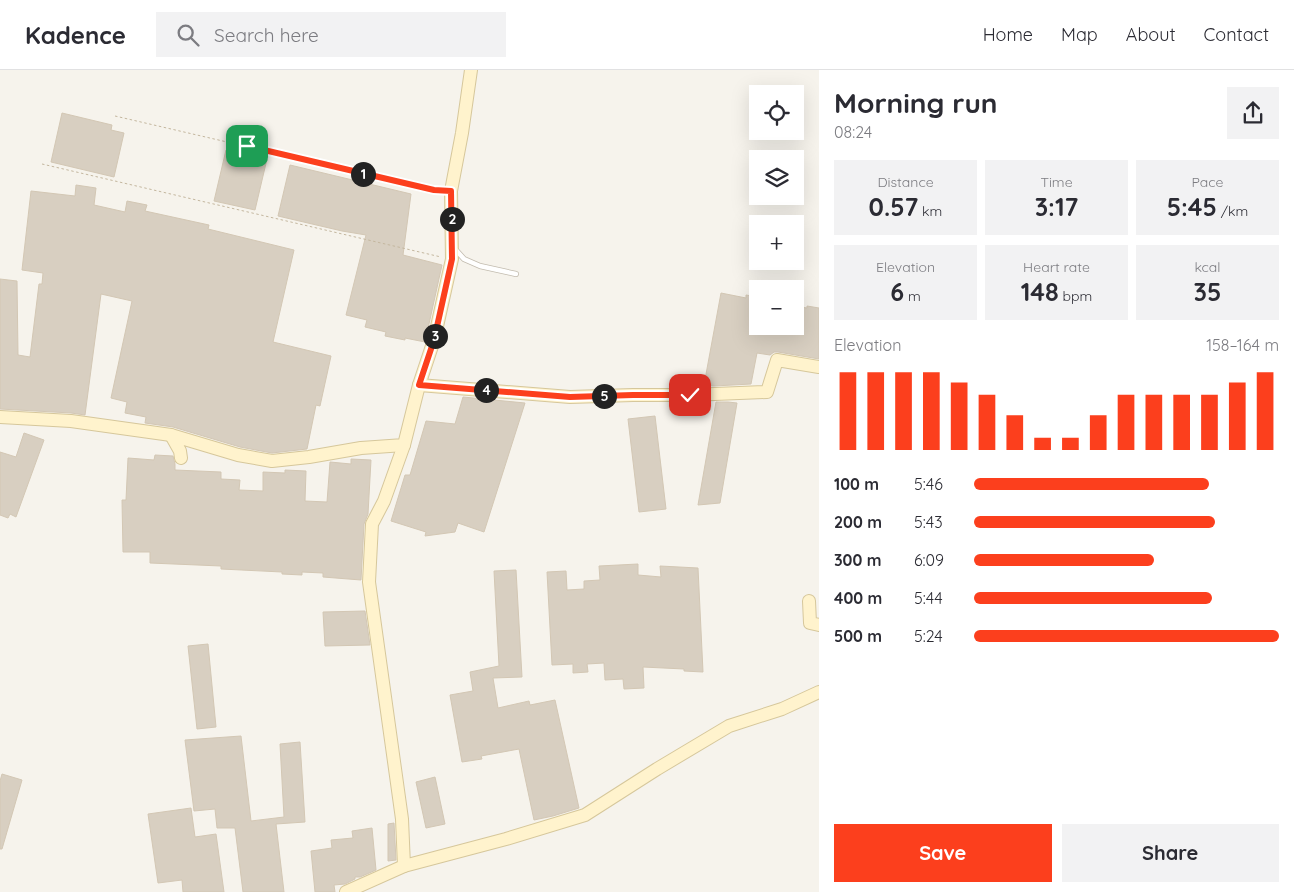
<!DOCTYPE html>
<meta charset="utf-8">
<style>
:root{--surface:#fff;--page:#f2f2f3;--text:#2b2b33;--muted:#7c7c81;--line:#e1e1e2;--accent:#fc3f1d}
body{margin:0;font-family:Quicksand,sans-serif;background:var(--page);color:var(--text);height:100vh;display:flex;flex-direction:column;font-size:19px;white-space:nowrap}
*{box-sizing:border-box;margin:0}
p{font-size:16px;color:var(--muted)}
.icon{flex:none;width:28px;height:28px;fill:none;stroke:currentColor;stroke-width:2;stroke-linecap:round;stroke-linejoin:round}
.map{position:relative;flex:1;overflow:hidden}
.drawer{display:flex;flex-direction:column;background:var(--surface);width:475px}
.drawer>*{flex:none}
.buttons{position:absolute;left:749px;top:15px;display:grid;gap:10px}
.buttons a{display:grid;place-items:center;width:55px;height:55px;border-radius:0px;background:var(--surface);box-shadow:0 5px 20px #0002;font-size:25px}
.pin{position:absolute;display:grid;place-items:center;width:42px;height:42px;color:#fff;margin:-21px;border-radius:10px;box-shadow:0 2px 8px #0006}
.km{position:absolute;width:25px;height:25px;margin:-12px;border-radius:50%;background:#222;color:#fff;font-size:14px;line-height:25px;text-align:center}
.round{display:grid;place-items:center;flex:none;width:52px;height:52px;border-radius:0px;background:var(--page)}
.summary{display:flex;align-items:center;justify-content:space-between;height:85px;padding:0 15px}
h1{font-size:28px;font-weight:800;line-height:38px}
.figures{display:grid;grid-template-columns:repeat(3,1fr);gap:8px;height:85px;padding:5px 15px}
.figures div{display:grid;align-content:center;border-radius:0px;background:var(--page);text-align:center}
.figures b{font-size:25px;font-weight:800}
.figures small{font-size:14px;font-weight:400}
.figures p{font-size:14px}
.chart{height:140px;padding:10px 15px}
.chart p{display:flex;justify-content:space-between}
.chart svg{width:100%;height:90px;margin-top:5px;stroke:var(--accent);stroke-width:6}
.button{display:flex;gap:10px;margin-top:auto;padding:10px 15px}
.button a{flex:1;height:58px;border-radius:0px;background:var(--accent);color:#fff;font-size:20px;font-weight:800;line-height:58px;text-align:center}
.button a+a{background:var(--page);color:var(--text)}
ul{padding:0 15px;list-style:none;font-size:16px}
li{display:grid;grid-template-columns:80px 60px 1fr;align-items:center;height:38px}
li i{height:12px;border-radius:6px;background:var(--accent)}
header{display:flex;align-items:center;gap:30px;box-sizing:border-box;height:70px;padding:0 25px;background:var(--surface);border-bottom:1px solid var(--line)}
header strong{font-size:24px}
nav{display:flex;gap:28px;margin-inline-start:auto;font-size:18px}
.search{width:350px;height:45px;background:var(--page);display:flex;align-items:center;gap:12px;box-sizing:border-box;padding:0 18px;border-radius:0px;color:var(--muted);font-size:19px}
main{display:flex;flex:1;min-height:0}
.map>svg:first-child{display:block}
.building{fill:#d8cfc1;stroke:#d3c7b4}
.lines{fill:none;stroke-linecap:round;stroke-linejoin:round}
.lane-casing{stroke:#c2bbae;stroke-width:6}
.secondary-casing{stroke:#d6c79b;stroke-width:14}
.path{stroke:#c4b79f;stroke-width:1;stroke-dasharray:2.5 2.5;stroke-linecap:butt}
.lane{stroke:#fff;stroke-width:4.5}
.secondary{stroke:#fff3cd;stroke-width:12}
.route-casing{stroke:#fff;stroke-width:10}
.route{stroke:#fc3f1d;stroke-width:6}
</style>
<header>
<strong>Kadence</strong>
<div class="search"><svg class="icon" aria-label="search" viewBox="0 0 24 24"><circle cx="10" cy="10" r="6"/><path d="M15 15l6 6"/></svg>Search here</div>
<nav><a>Home</a><a>Map</a><a>About</a><a>Contact</a></nav>
</header>
<main>
<div class="map">
<svg width="819" height="822" viewBox="0 0 819 822">
<rect width="100%" height="100%" fill="#f6f3ec"/>
<!-- building -->
<g class="building">
<path d="M 62,43 L 112,55 L 111,60 L 124,63 L 114,107 L 51,92 Z"/>
<path d="M 226,80 L 267,89 L 255,140 L 214,131 Z"/>
<path d="M 290,95 L 411,124 L 403,185 L 442,195 L 425,272 L 405,268 L 405,270 L 385,266 L 386,262 L 365,257 L 367,250 L 346,245 L 366,165 L 342,161 L 278,146 Z"/>
<path d="M 76,115 L 96,118 L 94,135 L 125,142 L 127,131 L 147,135 L 145,141 L 209,155 L 208,159 L 294,180 L 273,272 L 331,286 L 320,336 L 316,335 L 307,379 L 272,383 L 240,377 L 173,357 L 145,353 L 146,347 L 125,343 L 127,332 L 111,328 L 132,231 L 101,224 L 85,345 L 71,343 L 0,339 L 0,209 L 17,211 L 18,285 L 30,287 L 39,214 L 42,214 L 43,203 L 22,200 L 31,121 L 75,126 Z"/>
<path d="M 721,223 L 746,228 L 746,225 L 758,227 L 758,256 L 795,256 L 795,236 L 807,238 L 807,236 L 819,238 L 819,289 L 778,282 L 774,282 L 770,285 L 757,283 L 751,314 L 714,316 L 704,315 Z"/>
<path d="M 463,327 L 525,333 L 484,462 L 458,453 L 455,462 L 425,466 L 426,462 L 391,451 L 405,405 L 410,405 L 426,351 L 455,354 Z"/>
<path d="M 716,332 L 728,332 L 737,333 L 720,433 L 698,435 Z"/>
<path d="M 655,346 L 666,439 L 639,442 L 628,349 Z"/>
<path d="M 24,363 L 44,370 L 16,447 L 10,444 L 8,448 L 0,445 L 0,382 L 16,387 Z"/>
<path d="M 155,385 L 173,386 L 175,394 L 175,400 L 221,402 L 221,409 L 240,410 L 239,420 L 263,421 L 263,402 L 285,403 L 285,400 L 306,401 L 305,431 L 327,432 L 330,392 L 351,394 L 351,389 L 371,390 L 368,444 L 364,454 L 361,510 L 323,507 L 323,503 L 302,502 L 302,505 L 282,504 L 282,502 L 221,499 L 221,496 L 150,493 L 150,482 L 123,482 L 122,430 L 126,430 L 128,388 L 154,390 Z"/>
<path d="M 638,494 L 638,505 L 661,507 L 660,496 L 698,498 L 703,602 L 684,601 L 684,599 L 643,597 L 644,618 L 624,619 L 623,609 L 605,610 L 604,593 L 587,594 L 588,602 L 573,603 L 573,594 L 552,595 L 547,502 L 566,501 L 567,520 L 584,519 L 584,511 L 600,510 L 599,496 Z"/>
<path d="M 516,500 L 522,607 L 493,608 L 498,638 L 529,631 L 530,635 L 555,630 L 579,738 L 553,746 L 534,750 L 519,679 L 481,686 L 482,689 L 462,692 L 450,625 L 473,621 L 470,602 L 499,596 L 494,501 Z"/>
<path d="M 365,541 L 370,575 L 325,576 L 323,542 Z"/>
<path d="M 208,574 L 216,657 L 197,659 L 188,576 Z"/>
<path d="M 241,666 L 251,751 L 284,747 L 280,674 L 300,672 L 305,752 L 276,754 L 284,822 L 243,822 L 235,758 L 217,758 L 215,739 L 194,741 L 185,670 Z"/>
<path d="M 2,704 L 22,710 L 2,779 L 0,779 L 0,711 Z"/>
<path d="M 435,707 L 445,754 L 426,758 L 416,712 Z"/>
<path d="M 191,738 L 195,767 L 216,764 L 224,822 L 183,822 L 182,810 L 158,813 L 148,744 Z"/>
<path d="M 394,753 L 396,790 L 388,791 L 388,754 Z"/>
<path d="M 372,758 L 376,800 L 360,807 L 355,807 L 355,809 L 345,814 L 334,815 L 335,822 L 315,822 L 311,781 L 332,778 L 331,770 L 353,768 L 352,761 Z"/>
</g>
<g class="lines">
<defs>
<path id="lane" d="M 455,179 L 464,189 L 480,196 L 516,204"/>
<g id="secondary">
<path d="M 419,315 L 570,327 L 633,325 L 690,325 L 767,322 L 777,290 L 819,297"/>
<path d="M 0,347 L 71,351 L 171,365"/>
<path d="M 404,375 L 384,431 L 372,454 L 369,512 L 402,749 L 404,796"/>
<path d="M 181,388 L 180,381 L 171,365 L 238,385 L 272,391 L 309,387 L 361,378 L 404,375 L 419,315 L 434,270 L 452,189 L 451,121 L 462,63 L 471,0"/>
<path d="M 809,531 L 810,553 L 819,555"/>
<path d="M 346,822 L 404,796 L 506,769 L 585,745 L 657,699 L 729,656 L 782,639 L 819,622"/>
</g>
</defs>
<!-- lane casing -->
<use href="#lane" class="lane-casing"/>
<!-- secondary casing -->
<use href="#secondary" class="secondary-casing"/>
<!-- path -->
<g class="path">
<path d="M 115,46 L 434,120 L 440,121"/>
<path d="M 42,94 L 441,187"/>
</g>
<!-- lane -->
<use href="#lane" class="lane"/>
<!-- secondary -->
<use href="#secondary" class="secondary"/>
</g>
<g class="lines">
<defs>
<path id="route" d="M 247,76 L 434,120 L 451,121 L 452,189 L 434,270 L 419,315 L 570,327 L 633,325 L 690,325"/>
</defs>
<!-- route casing -->
<use href="#route" class="route-casing"/>
<!-- route -->
<use href="#route" class="route"/>
</g>
</svg>
<div class="buttons">
<a><svg class="icon" aria-label="locate" viewBox="0 0 24 24"><circle cx="12" cy="12" r="6"/><path d="M12 2v4M12 18v4M2 12h4M18 12h4"/></svg></a>
<a><svg class="icon" aria-label="layers" viewBox="0 0 24 24"><path d="M12 4l9 5-9 5-9-5zM3 14l9 5 9-5"/></svg></a>
<a>+</a>
<a>−</a>
</div>
<div class="pin" style="left:247px;top:76px;background:#1e9e55"><svg class="icon" aria-label="arrive" viewBox="0 0 24 24"><path d="M6 21V4h12l-3 4 3 4H6"/></svg></div>
<div class="pin" style="left:690px;top:325px;background:#d93025"><svg class="icon" aria-label="check" viewBox="0 0 24 24"><path d="M5 12l5 5 9-10"/></svg></div>
<b class="km" style="left:363px;top:104px">1</b>
<b class="km" style="left:452px;top:149px">2</b>
<b class="km" style="left:435px;top:266px">3</b>
<b class="km" style="left:486px;top:320px">4</b>
<b class="km" style="left:604px;top:326px">5</b>
</div>
<section class="drawer">
<div class="summary"><div><h1>Morning run</h1><p>08:24</p></div><a class="round"><svg class="icon" aria-label="share" viewBox="0 0 24 24"><path d="M12 15V3M7 8l5-5 5 5M5 13v7h14v-7"/></svg></a></div>
<div class="figures">
<div><p>Distance</p><b>0.57<small> km</small></b></div>
<div><p>Time</p><b>3:17</b></div>
<div><p>Pace</p><b>5:45<small> /km</small></b></div>
</div>
<div class="figures">
<div><p>Elevation</p><b>6<small> m</small></b></div>
<div><p>Heart rate</p><b>148<small> bpm</small></b></div>
<div><p>kcal</p><b>35</b></div>
</div>
<div class="chart"><p><span>Elevation</span>158–164 m</p>
<svg viewBox="0 0 160 44" preserveAspectRatio="none"><path d="M5 44V6M15 44V6M25 44V6M35 44V6M45 44V11M55 44V17M65 44V27M75 44V38M85 44V38M95 44V27M105 44V17M115 44V17M125 44V17M135 44V17M145 44V11M155 44V6"/></svg>
</div>
<ul>
<li><b>100 m</b>5:46<i style="width:77%"></i></li>
<li><b>200 m</b>5:43<i style="width:79%"></i></li>
<li><b>300 m</b>6:09<i style="width:59%"></i></li>
<li><b>400 m</b>5:44<i style="width:78%"></i></li>
<li><b>500 m</b>5:24<i style="width:100%"></i></li>
</ul>
<div class="button"><a>Save</a><a>Share</a></div>
</section>
</main>
